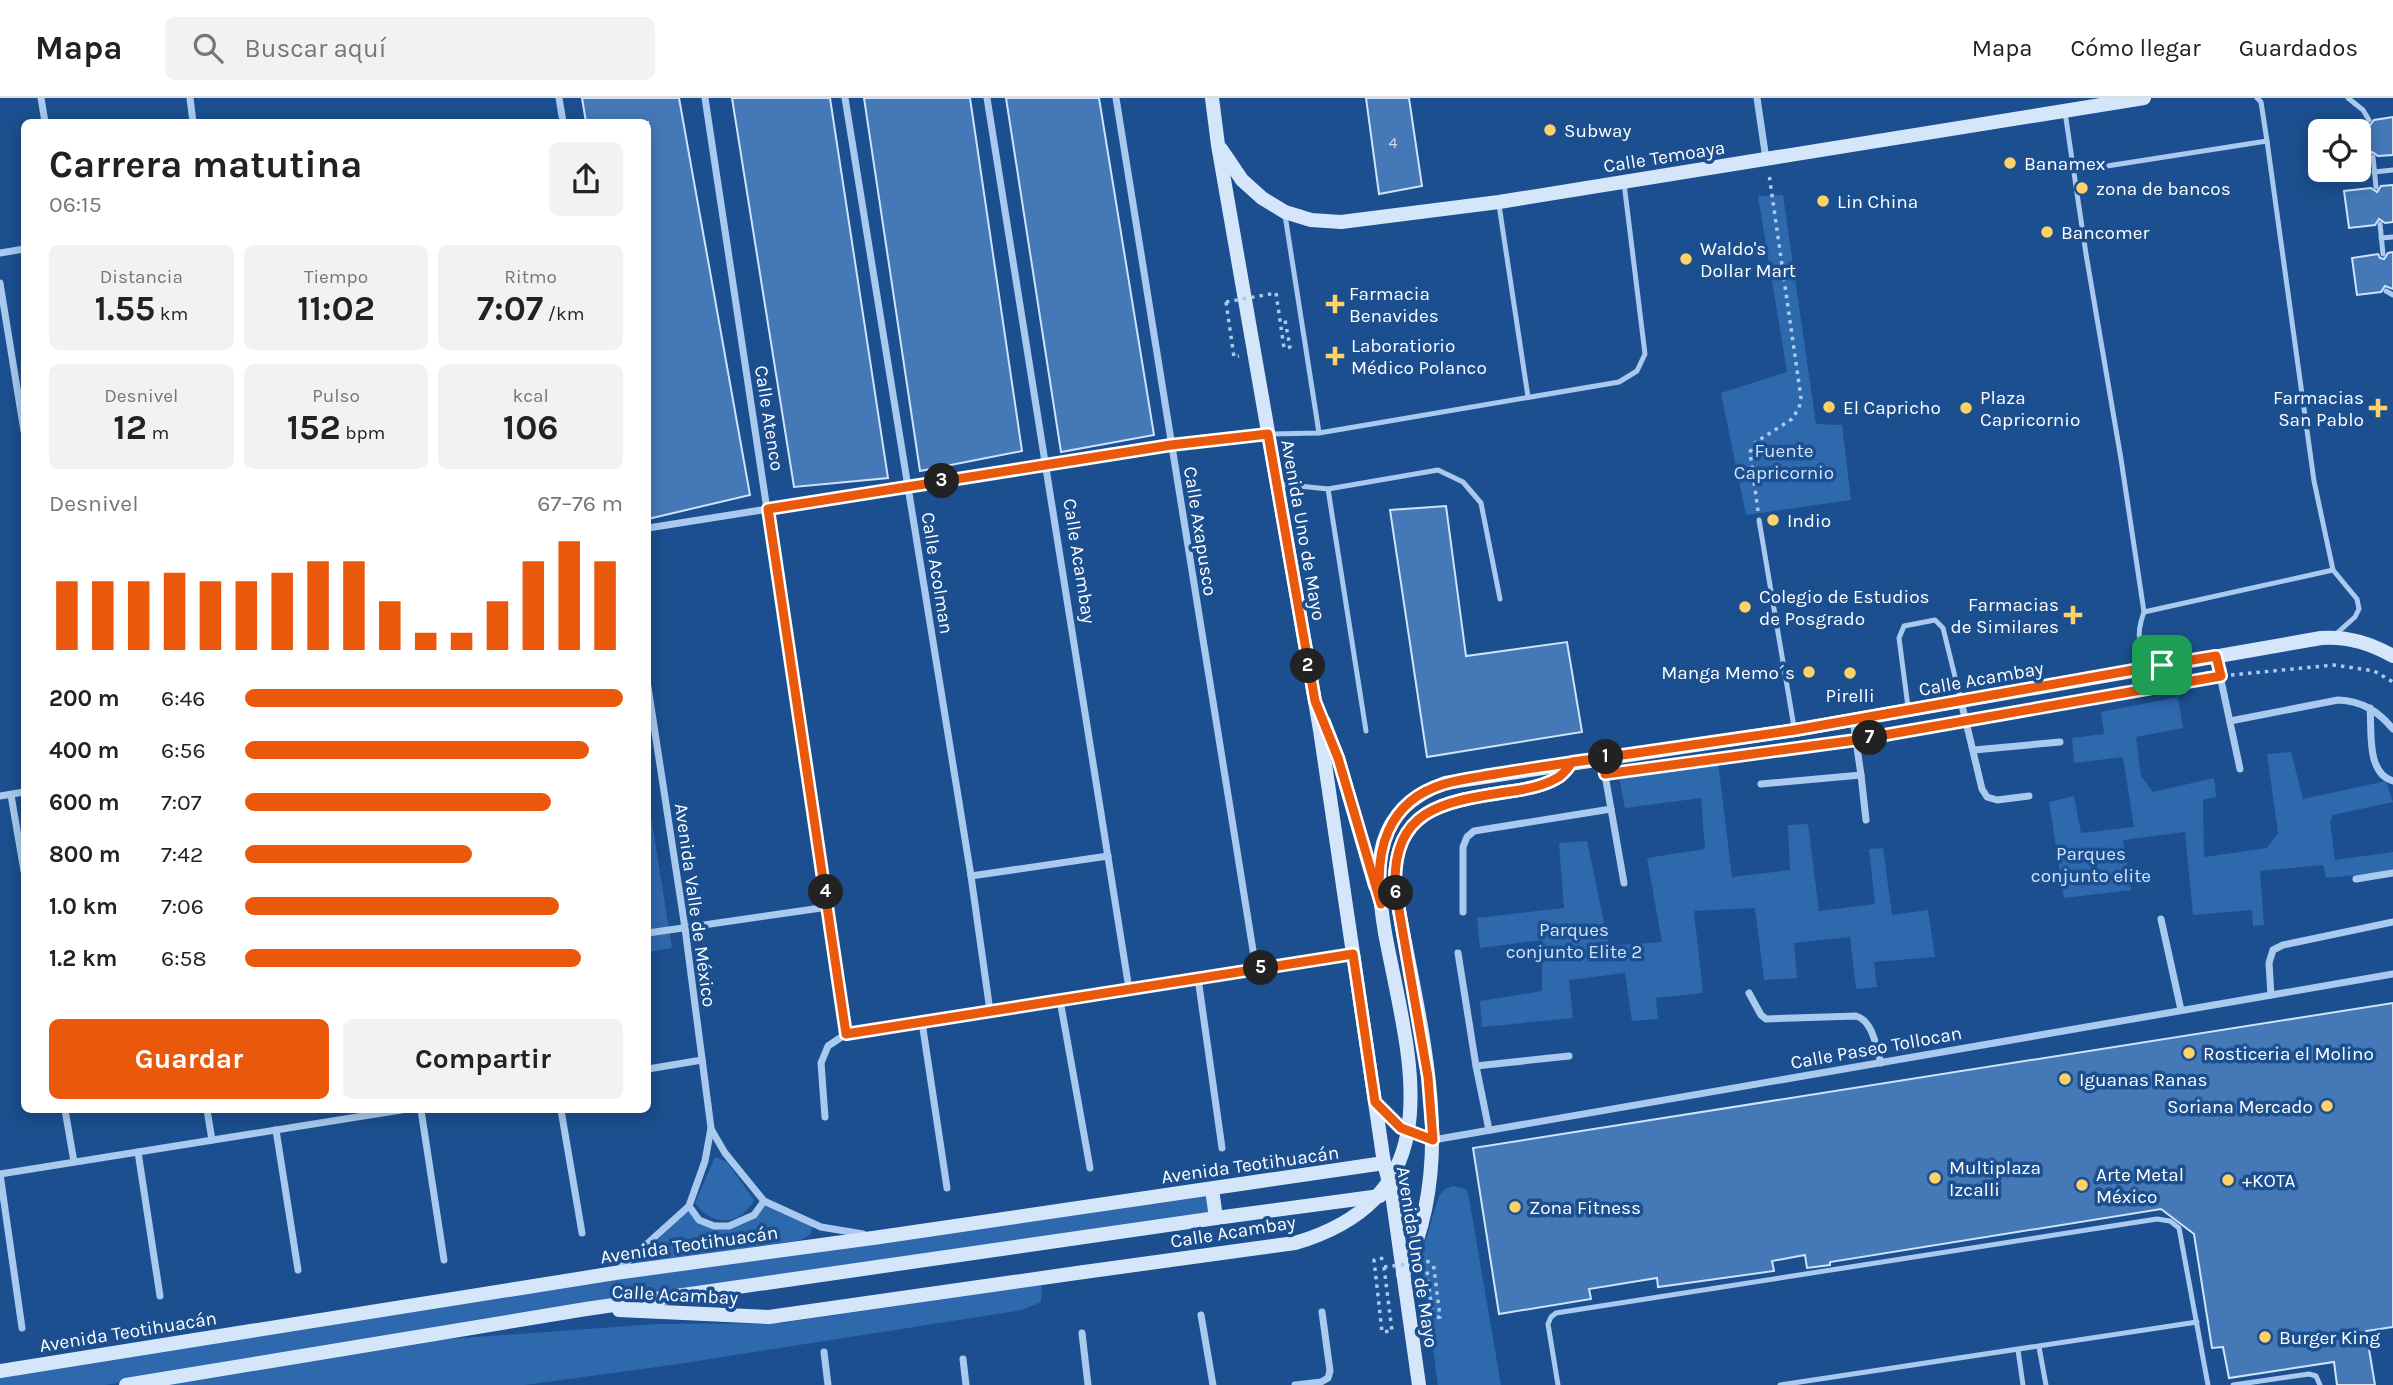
<!DOCTYPE html>
<html lang="es">
<meta charset="utf-8">
<style>
:root{--surface:#fff;--page:#f2f2f2;--text:#222;--muted:#767676;--line:#e0e0e0;--accent:#ea580c}
body{margin:0;font-family:Karla,sans-serif;background:var(--page);color:var(--text);height:100vh;display:flex;flex-direction:column;font-size:26px;white-space:nowrap}
*{box-sizing:border-box;margin:0}
p{font-size:23px;color:var(--muted)}
.icon{flex:none;width:38px;height:38px;fill:none;stroke:currentColor;stroke-width:2;stroke-linecap:round;stroke-linejoin:round}
.map{position:relative;flex:1;overflow:hidden}
.sheet{position:absolute;left:21px;top:21px;width:630px;height:994px;display:flex;flex-direction:column;background:var(--surface);border-radius:10px;box-shadow:0 4px 18px #0003}
.sheet>*{flex:none}
.tools{position:absolute;left:2308px;top:21px;display:grid;gap:14px}
.tools a{display:grid;place-items:center;width:63px;height:63px;border-radius:10px;background:var(--surface);box-shadow:0 4px 18px #0003;font-size:35px}
.pin{position:absolute;display:grid;place-items:center;width:60px;height:60px;color:#fff;margin:-30px;border-radius:14px;box-shadow:0 4px 10px #0006}
.km{position:absolute;width:35px;height:35px;margin:-18px;border-radius:50%;background:#222;color:#fff;font-size:19px;line-height:35px;text-align:center}
.round{display:grid;place-items:center;flex:none;width:74px;height:74px;border-radius:10px;background:var(--page)}
.summary{display:flex;align-items:center;justify-content:space-between;height:119px;padding:0 28px}
h1{font-size:38px;font-weight:700;line-height:52px}
.figures{display:grid;grid-template-columns:repeat(3,1fr);gap:10px;height:119px;padding:7px 28px}
.figures div{display:grid;align-content:center;border-radius:10px;background:var(--page);text-align:center}
.figures b{font-size:35px;font-weight:700}
.figures small{font-size:19px;font-weight:400}
.figures p{font-size:19px}
.chart{height:196px;padding:14px 28px}
.chart p{display:flex;justify-content:space-between}
.chart svg{width:100%;height:126px;margin-top:7px;stroke:var(--accent);stroke-width:6}
.action{display:flex;gap:14px;margin-top:auto;padding:14px 28px}
.action a{flex:1;height:80px;border-radius:10px;background:var(--accent);color:#fff;font-size:28px;font-weight:700;line-height:80px;text-align:center}
.action a+a{background:var(--page);color:var(--text)}
ul{padding:0 28px;list-style:none;font-size:23px}
li{display:grid;grid-template-columns:112px 84px 1fr;align-items:center;height:52px}
li i{height:18px;border-radius:9px;background:var(--accent)}
header{display:flex;align-items:center;gap:42px;box-sizing:border-box;height:98px;padding:0 35px;background:var(--surface);border-bottom:2px solid var(--line)}
header strong{font-size:33px}
nav{display:flex;gap:38px;margin-inline-start:auto;font-size:24px}
.search{width:490px;height:63px;background:var(--page);display:flex;align-items:center;gap:18px;box-sizing:border-box;padding:0 24px;border-radius:10px;color:var(--muted);font-size:26px}
.map>svg:first-child{display:block}
.green{fill:#2e69ad}
.building{fill:#4478b7;stroke:#cfe3fa;stroke-width:2}
.lines{fill:none;stroke-linecap:round;stroke-linejoin:round}
.path{stroke:#a9c9ee;stroke-width:3.5;stroke-dasharray:3.5 5;stroke-linecap:butt}
.lane{stroke:#a9c9ee;stroke-width:5}
.street{stroke:#a9c9ee;stroke-width:7}
.secondary{stroke:#d6e6fa;stroke-width:14}
.path-bridge{stroke:#a9c9ee;stroke-width:3.5;stroke-dasharray:3.5 5;stroke-linecap:butt}
.secondary-bridge{stroke:#d6e6fa;stroke-width:14}
.route-casing{stroke:#fff;stroke-width:14}
.route{stroke:#ea580c;stroke-width:9}
.poi-dot{fill:#ffd166;stroke:#1b4f8f;stroke-width:2.5}
.labels{text-anchor:middle;stroke-width:7;stroke-linejoin:round;paint-order:stroke}
.number-label{font-size:16px;fill:#d0dded}
.poi-label{font-size:19px;fill:#fff;stroke:#1b4f8f;text-anchor:start}
.street-label{font-size:19px;fill:#fff;stroke:#1b4f8f}
.park-label{font-size:19px;fill:#cfe3fa;stroke:#1b4f8f}
</style>
<header>
<strong>Mapa</strong>
<div class="search"><svg class="icon" aria-label="search" viewBox="0 0 24 24"><circle cx="10" cy="10" r="6"/><path d="M15 15l6 6"/></svg>Buscar aquí</div>
<nav><a>Mapa</a><a>Cómo llegar</a><a>Guardados</a></nav>
</header>
<div class="map">
<svg width="2393" height="1287" viewBox="0 0 2393 1287">
<rect width="100%" height="100%" fill="#1b4f8f"/>
<!-- green -->
<g class="green">
<path d="M 1783,97 L 1816,326 L 1842,327 L 1851,402 L 1746,417 L 1721,295 L 1787,274 L 1758,98 Z"/>
<path d="M 2178,599 L 2183,630 L 2136,639 L 2141,678 L 2153,694 L 2214,680 L 2216,699 L 2203,702 L 2204,759 L 2267,750 L 2278,735 L 2267,656 L 2291,654 L 2303,701 L 2386,683 L 2393,704 L 2333,717 L 2330,723 L 2335,762 L 2393,754 L 2393,773 L 2326,780 L 2323,767 L 2260,773 L 2264,827 L 2253,828 L 2252,812 L 2193,817 L 2185,734 L 2123,742 L 2131,792 L 2064,800 L 2049,704 L 2074,698 L 2081,735 L 2134,729 L 2123,659 L 2074,665 L 2072,640 L 2104,636 L 2101,614 Z"/>
<path d="M 1718,664 L 1732,779 L 1790,772 L 1788,727 L 1808,726 L 1819,813 L 1875,806 L 1869,751 L 1883,750 L 1892,817 L 1928,812 L 1935,859 L 1874,864 L 1877,889 L 1856,891 L 1850,839 L 1794,845 L 1797,880 L 1764,882 L 1755,810 L 1694,813 L 1703,895 L 1656,900 L 1658,921 L 1632,923 L 1625,875 L 1569,882 L 1573,920 L 1482,929 L 1480,903 L 1542,893 L 1542,842 L 1480,850 L 1477,820 L 1564,810 L 1559,745 L 1587,743 L 1609,848 L 1662,844 L 1647,760 L 1705,751 L 1701,700 L 1625,710 L 1619,679 Z"/>
<path d="M 648,700 L 672,850 L 648,854 Z"/>
<path d="M 715,1059 L 727,1064 L 754,1102 C 740,1128 712,1129 695,1105 Z"/>
<path d="M 1453,1088 L 1466,1091 L 1469,1100 L 1501,1287 L 1438,1287 L 1437,1281 L 1421,1157 L 1439,1098 L 1445,1091 Z"/>
<path d="M 1205,1096 L 1209,1100 L 1210,1114 L 105,1287 L 0,1287 L 0,1277 L 615,1178 Z"/>
<path d="M 765,1105 L 812,1128 L 811,1136 L 801,1142 L 636,1167 L 635,1164 L 688,1113 C 694,1121 703,1121 713,1124 C 739,1131 750,1129 765,1105 Z"/>
<path d="M 1042,1187 L 1041,1204 L 1022,1212 L 672,1267 L 524,1287 L 156,1287 L 435,1242 L 656,1226 L 781,1225 Z"/>
</g>
<!-- building -->
<g class="building">
<path d="M 582,0 L 679,0 L 750,397 L 648,421 L 648,24 L 586,24 Z"/>
<path d="M 732,0 L 830,0 L 888,380 L 794,389 Z"/>
<path d="M 864,0 L 970,0 L 1022,353 L 920,373 Z"/>
<path d="M 1006,0 L 1099,0 L 1154,337 L 1061,354 Z"/>
<path d="M 1366,0 L 1409,0 L 1422,88 L 1379,96 Z"/>
<path d="M 2393,19 L 2393,57 L 2378,58 L 2372,54 L 2368,60 L 2359,61 L 2359,23 L 2363,23 L 2370,27 L 2374,22 Z"/>
<path d="M 2393,87 L 2393,124 L 2385,125 L 2379,121 L 2375,127 L 2349,130 L 2344,93 L 2371,90 L 2377,94 L 2381,88 Z"/>
<path d="M 2393,154 L 2393,191 L 2385,188 L 2381,194 L 2357,197 L 2352,160 L 2378,156 L 2380,160 L 2384,161 L 2388,155 Z"/>
<path d="M 1446,408 L 1466,558 L 1567,544 L 1582,634 L 1427,659 L 1390,412 Z"/>
<path d="M 2393,905 L 2393,1229 L 2366,1233 L 2375,1287 L 2337,1287 L 2334,1264 L 2229,1280 L 2223,1249 L 2212,1250 L 2194,1136 L 2161,1111 L 1830,1164 L 1830,1167 L 1807,1170 L 1805,1157 L 1772,1163 L 1774,1173 L 1658,1189 L 1657,1180 L 1589,1191 L 1591,1201 L 1499,1216 L 1473,1050 Z"/>
</g>
<g class="lines">
<!-- path -->
<g class="path">
<path d="M 1276,195 L 1284,250 L 1290,249 L 1285,222 L 1289,221"/>
<path d="M 1226,204 L 1234,259 L 1239,258"/>
<path d="M 1758,413 L 1750,354 L 1756,344 L 1792,321 L 1799,310 L 1801,300 L 1769,76"/>
<path d="M 2231,577 L 2334,567 L 2374,573 L 2393,584"/>
<path d="M 1976,621 L 2210,580"/>
<path d="M 1869,640 L 1955,625"/>
<path d="M 1800,650 L 1844,644"/>
<path d="M 1384,1169 L 1392,1233 L 1382,1234 L 1374,1162 L 1384,1160"/>
<path d="M 1419,1174 L 1427,1173 L 1433,1220 L 1440,1219 L 1433,1163"/>
</g>
<!-- lane -->
<g class="lane">
<path d="M 2257,0 L 2261,4 L 2267,43"/>
<path d="M 2348,0 L 2363,12 L 2369,22"/>
<path d="M 2065,14 L 2086,156 L 2121,361 L 2144,514 L 2333,472"/>
<path d="M 2373,59 L 2376,89"/>
<path d="M 2075,73 L 2267,43 L 2314,383 L 2333,472 L 2357,501 L 2359,511 L 2355,519 L 2336,536"/>
<path d="M 2374,74 L 2393,72"/>
<path d="M 1499,107 L 1528,299"/>
<path d="M 1285,117 L 1319,335"/>
<path d="M 2380,126 L 2383,156"/>
<path d="M 2381,140 L 2393,139"/>
<path d="M 2386,193 L 2393,197"/>
<path d="M 1271,336 L 1319,335 L 1619,284 L 1637,273 L 1645,256 L 1624,85"/>
<path d="M 1280,386 L 1328,391 L 1366,633"/>
<path d="M 1328,391 L 1438,372 L 1463,384 L 1481,405 L 1500,501"/>
<path d="M 1759,422 L 1794,629"/>
<path d="M 2144,514 C 2134,542 2139,545 2159,564"/>
<path d="M 1908,609 L 1899,540 L 1904,528 L 1935,522 L 1943,530 L 1961,603"/>
<path d="M 2039,1249 L 2046,1287"/>
<path d="M 2018,1252 L 2023,1287"/>
<path d="M 1558,1287 L 1548,1226 L 1551,1219 L 1556,1215 L 2157,1121 L 2170,1123 L 2179,1130 L 2208,1287"/>
<path d="M 1780,1287 L 2197,1224"/>
<path d="M 2233,1287 L 2309,1276 L 2316,1278 L 2320,1287"/>
</g>
<!-- street -->
<g class="street">
<path d="M 41,0 L 45,24"/>
<path d="M 190,0 L 193,24"/>
<path d="M 559,0 L 563,24"/>
<path d="M 705,0 L 846,936"/>
<path d="M 845,0 L 971,778 L 990,913"/>
<path d="M 987,0 L 1129,891"/>
<path d="M 1116,0 L 1256,871"/>
<path d="M 1757,0 L 1766,61"/>
<path d="M 0,155 L 24,151"/>
<path d="M 0,185 L 24,333"/>
<path d="M 648,430 L 1171,347 L 1268,336"/>
<path d="M 2216,559 L 2240,671"/>
<path d="M 1961,603 L 1982,691 L 1987,699 L 1997,702 L 2029,698"/>
<path d="M 2370,610 C 2372,633 2366,675 2393,683"/>
<path d="M 2230,623 L 2338,602 C 2362,603 2378,613 2393,631"/>
<path d="M 1974,652 L 2060,644"/>
<path d="M 1861,677 L 1866,722"/>
<path d="M 1761,686 L 1861,677 L 1853,622"/>
<path d="M 11,697 L 24,773"/>
<path d="M 0,698 L 24,694"/>
<path d="M 1611,711 L 1624,785"/>
<path d="M 971,778 L 1108,758"/>
<path d="M 2356,781 L 2393,775"/>
<path d="M 1463,814 L 1463,749 L 1467,739 L 1474,733 L 1611,711 L 1602,660"/>
<path d="M 2161,821 L 2181,912"/>
<path d="M 648,835 L 828,809"/>
<path d="M 1458,855 L 1476,968 L 1569,958"/>
<path d="M 1198,880 L 1222,1050"/>
<path d="M 1749,895 L 1761,917 L 1766,921 L 1856,918 C 1873,923 1876,949 1881,965"/>
<path d="M 2271,897 L 2269,865 L 2273,852 L 2283,847 L 2393,824"/>
<path d="M 1060,902 L 1090,1070"/>
<path d="M 922,924 L 947,1090"/>
<path d="M 1476,968 L 1489,1032"/>
<path d="M 648,971 L 702,962"/>
<path d="M 1377,1006 L 1401,1030 L 1433,1042 L 2393,876"/>
<path d="M 65,1012 L 74,1064"/>
<path d="M 207,1012 L 212,1042"/>
<path d="M 421,1012 L 444,1162"/>
<path d="M 561,1012 L 582,1135"/>
<path d="M 825,1019 L 821,965 L 828,948 L 846,936 L 1353,856"/>
<path d="M 711,1031 L 725,1055 L 764,1103 L 821,1129 L 863,1136"/>
<path d="M 276,1032 L 298,1172"/>
<path d="M 138,1054 L 160,1198"/>
<path d="M 0,1076 L 401,1012"/>
<path d="M 0,1076 L 22,1230"/>
<path d="M 689,1108 L 699,1122 L 714,1128 L 729,1128 L 754,1117 L 764,1103"/>
<path d="M 618,1172 L 689,1108 L 705,1063 L 711,1030 L 685,830 L 648,589"/>
<path d="M 1201,1217 L 1213,1287"/>
<path d="M 1082,1235 L 1088,1287"/>
<path d="M 824,1254 L 828,1287"/>
<path d="M 963,1261 L 966,1287"/>
<path d="M 1295,1287 L 1321,1284 L 1328,1280 L 1330,1273 L 1322,1214"/>
</g>
<!-- secondary -->
<g class="secondary">
<path d="M 1212,0 L 1218,47 L 1320,632 L 1384,1065 L 1392,1096 L 1419,1287"/>
<path d="M 1221,51 L 1242,82 L 1262,100 L 1285,114 L 1311,122 L 1341,124 L 1499,104 L 2144,0"/>
<path d="M 1324,624 L 1338,660 L 1375,788"/>
<path d="M 1385,835 C 1374,767 1371,713 1445,685 L 1795,632 L 2321,540 C 2346,538 2372,546 2393,558"/>
<path d="M 1212,1091 L 1216,1120"/>
<path d="M 1403,1176 C 1463,1055 1415,915 1395,789 C 1393,711 1442,704 1506,694 C 1523,692 1542,689 1557,680 C 1563,676 1568,670 1572,664"/>
<path d="M 619,1212 L 769,1219 L 1084,1174"/>
<path d="M 0,1273 L 615,1175 L 880,1139 L 1384,1065"/>
<path d="M 126,1287 L 586,1211 L 1216,1120 L 1380,1098"/>
</g>
<!-- path-bridge -->
<g class="path-bridge">
<path d="M 1226,204 L 1276,195"/>
<path d="M 1384,1169 L 1433,1163"/>
</g>
<!-- secondary-bridge -->
<path class="secondary-bridge" d="M 1084,1174 L 1295,1145 C 1458,1097 1408,958 1385,835"/>
</g>
<g class="lines">
<defs>
<path id="route" d="M 2162,567 L 1795,632 L 1602,660 C 1567,665 1532,670 1496,676 C 1479,679 1460,681 1444,686 C 1387,703 1374,753 1381,806 L 1338,660 L 1315,603 L 1268,336 L 1171,347 L 768,411 L 846,936 L 1353,856 L 1375,1004 L 1401,1030 L 1433,1042 L 1428,979 L 1395,789 C 1393,711 1442,704 1506,694 C 1523,692 1542,689 1557,680 C 1563,677 1568,670 1572,664 L 1602,660 L 1605,676 L 1856,642 L 2221,578 L 2216,558 L 2162,567"/>
</defs>
<!-- route casing -->
<use href="#route" class="route-casing"/>
<!-- route -->
<use href="#route" class="route"/>
</g>
<!-- markers -->
<g class="poi-dot">
<circle cx="1550" cy="32" r="7"/>
<circle cx="2010" cy="65" r="7"/>
<circle cx="2082" cy="90" r="7"/>
<circle cx="1823" cy="103" r="7"/>
<circle cx="2047" cy="134" r="7"/>
<circle cx="1686" cy="161" r="7"/>
<path d="M1331.5 195.5h7v7h7v7h-7v7h-7v-7h-7v-7h7z"/>
<path d="M1331.5 247.5h7v7h7v7h-7v7h-7v-7h-7v-7h7z"/>
<circle cx="1829" cy="309" r="7"/>
<circle cx="1966" cy="310" r="7"/>
<path d="M2374.5 299.5h7v7h7v7h-7v7h-7v-7h-7v-7h7z"/>
<circle cx="1773" cy="422" r="7"/>
<circle cx="1745" cy="509" r="7"/>
<path d="M2069.5 506.5h7v7h7v7h-7v7h-7v-7h-7v-7h7z"/>
<circle cx="1809" cy="574" r="7"/>
<circle cx="1850" cy="575" r="7"/>
<circle cx="2189" cy="955" r="7"/>
<circle cx="2065" cy="981" r="7"/>
<circle cx="2327" cy="1008" r="7"/>
<circle cx="1935" cy="1080" r="7"/>
<circle cx="2228" cy="1082" r="7"/>
<circle cx="2082" cy="1087" r="7"/>
<circle cx="1515" cy="1109" r="7"/>
<circle cx="2265" cy="1239" r="7"/>
</g>
<g class="labels">
<!-- number labels -->
<g class="number-label">
<text x="1393" y="50">4</text>
</g>
<!-- poi labels -->
<g class="poi-label">
<text x="1564" y="39">Subway</text>
<text x="2024" y="72">Banamex</text>
<text x="2096" y="97">zona de bancos</text>
<text x="1837" y="110">Lin China</text>
<text x="2061" y="141">Bancomer</text>
<text x="1700" y="157">Waldo's<tspan x="1700" dy="22">Dollar Mart</tspan></text>
<text x="1349" y="202">Farmacia<tspan x="1349" dy="22">Benavides</tspan></text>
<text x="1351" y="254">Laboratiorio<tspan x="1351" dy="22">Médico Polanco</tspan></text>
<text x="1980" y="306">Plaza<tspan x="1980" dy="22">Capricornio</tspan></text>
<text x="2364" y="306" text-anchor="end">Farmacias<tspan x="2364" dy="22">San Pablo</tspan></text>
<text x="1843" y="316">El Capricho</text>
<text x="1787" y="429">Indio</text>
<text x="1759" y="505">Colegio de Estudios<tspan x="1759" dy="22">de Posgrado</tspan></text>
<text x="2059" y="513" text-anchor="end">Farmacias<tspan x="2059" dy="22">de Similares</tspan></text>
<text x="1795" y="581" text-anchor="end">Manga Memo´s</text>
<text x="1850" y="604" text-anchor="middle">Pirelli</text>
<text x="2203" y="962">Rosticeria el Molino</text>
<text x="2079" y="988">Iguanas Ranas</text>
<text x="2313" y="1015" text-anchor="end">Soriana Mercado</text>
<text x="1949" y="1076">Multiplaza<tspan x="1949" dy="22">Izcalli</tspan></text>
<text x="2096" y="1083">Arte Metal<tspan x="2096" dy="22">México</tspan></text>
<text x="2242" y="1089">+KOTA</text>
<text x="1529" y="1116">Zona Fitness</text>
<text x="2279" y="1246">Burger King</text>
</g>
<!-- street labels -->
<g class="street-label">
<text transform="translate(1664 58) rotate(-9)" y="7">Calle Temoaya</text>
<text transform="translate(770 320) rotate(81)" y="7">Calle Atenco</text>
<text transform="translate(1304 432) rotate(80)" y="7">Avenida Uno de Mayo</text>
<text transform="translate(1201 433) rotate(81)" y="7">Calle Axapusco</text>
<text transform="translate(1080 463) rotate(81)" y="7">Calle Acambay</text>
<text transform="translate(938 475) rotate(81)" y="7">Calle Acolman</text>
<text transform="translate(1981 580) rotate(-10)" y="7">Calle Acambay</text>
<text transform="translate(696 807) rotate(82)" y="7">Avenida Valle de México</text>
<text transform="translate(1876 949) rotate(-10)" y="7">Calle Paseo Tollocan</text>
<text transform="translate(1250 1066) rotate(-8)" y="7">Avenida Teotihuacán</text>
<text transform="translate(1233 1133) rotate(-9)" y="7">Calle Acambay</text>
<text transform="translate(689 1146) rotate(-8)" y="7">Avenida Teotihuacán</text>
<text transform="translate(1418 1159) rotate(81)" y="7">Avenida Uno de Mayo</text>
<text transform="translate(675 1196) rotate(3)" y="7">Calle Acambay</text>
<text transform="translate(128 1233) rotate(-9)" y="7">Avenida Teotihuacán</text>
</g>
<!-- park labels -->
<g class="park-label">
<text x="1784" y="359">Fuente<tspan x="1784" dy="22">Capricornio</tspan></text>
<text x="2091" y="762">Parques<tspan x="2091" dy="22">conjunto elite</tspan></text>
<text x="1574" y="838">Parques<tspan x="1574" dy="22">conjunto Elite 2</tspan></text>
</g>
</g>
</svg>
<div class="tools">
<a><svg class="icon" aria-label="locate" viewBox="0 0 24 24"><circle cx="12" cy="12" r="6"/><path d="M12 2v4M12 18v4M2 12h4M18 12h4"/></svg></a>
</div>
<div class="pin" style="left:2162px;top:567px;background:#1e9e55"><svg class="icon" aria-label="arrive" viewBox="0 0 24 24"><path d="M6 21V4h12l-3 4 3 4H6"/></svg></div>
<b class="km" style="left:1606px;top:659px">1</b>
<b class="km" style="left:1308px;top:568px">2</b>
<b class="km" style="left:942px;top:383px">3</b>
<b class="km" style="left:826px;top:794px">4</b>
<b class="km" style="left:1261px;top:870px">5</b>
<b class="km" style="left:1396px;top:795px">6</b>
<b class="km" style="left:1870px;top:640px">7</b>
<section class="sheet">
<div class="summary"><div><h1>Carrera matutina</h1><p>06:15</p></div><a class="round"><svg class="icon" aria-label="share" viewBox="0 0 24 24"><path d="M12 15V3M7 8l5-5 5 5M5 13v7h14v-7"/></svg></a></div>
<div class="figures">
<div><p>Distancia</p><b>1.55<small> km</small></b></div>
<div><p>Tiempo</p><b>11:02</b></div>
<div><p>Ritmo</p><b>7:07<small> /km</small></b></div>
</div>
<div class="figures">
<div><p>Desnivel</p><b>12<small> m</small></b></div>
<div><p>Pulso</p><b>152<small> bpm</small></b></div>
<div><p>kcal</p><b>106</b></div>
</div>
<div class="chart"><p><span>Desnivel</span>67–76 m</p>
<svg viewBox="0 0 160 44" preserveAspectRatio="none"><path d="M5 44V20M15 44V20M25 44V20M35 44V17M45 44V20M55 44V20M65 44V17M75 44V13M85 44V13M95 44V27M105 44V38M115 44V38M125 44V27M135 44V13M145 44V6M155 44V13"/></svg>
</div>
<ul>
<li><b>200 m</b>6:46<i style="width:100%"></i></li>
<li><b>400 m</b>6:56<i style="width:91%"></i></li>
<li><b>600 m</b>7:07<i style="width:81%"></i></li>
<li><b>800 m</b>7:42<i style="width:60%"></i></li>
<li><b>1.0 km</b>7:06<i style="width:83%"></i></li>
<li><b>1.2 km</b>6:58<i style="width:89%"></i></li>
</ul>
<div class="action"><a>Guardar</a><a>Compartir</a></div>
</section>
</div>
